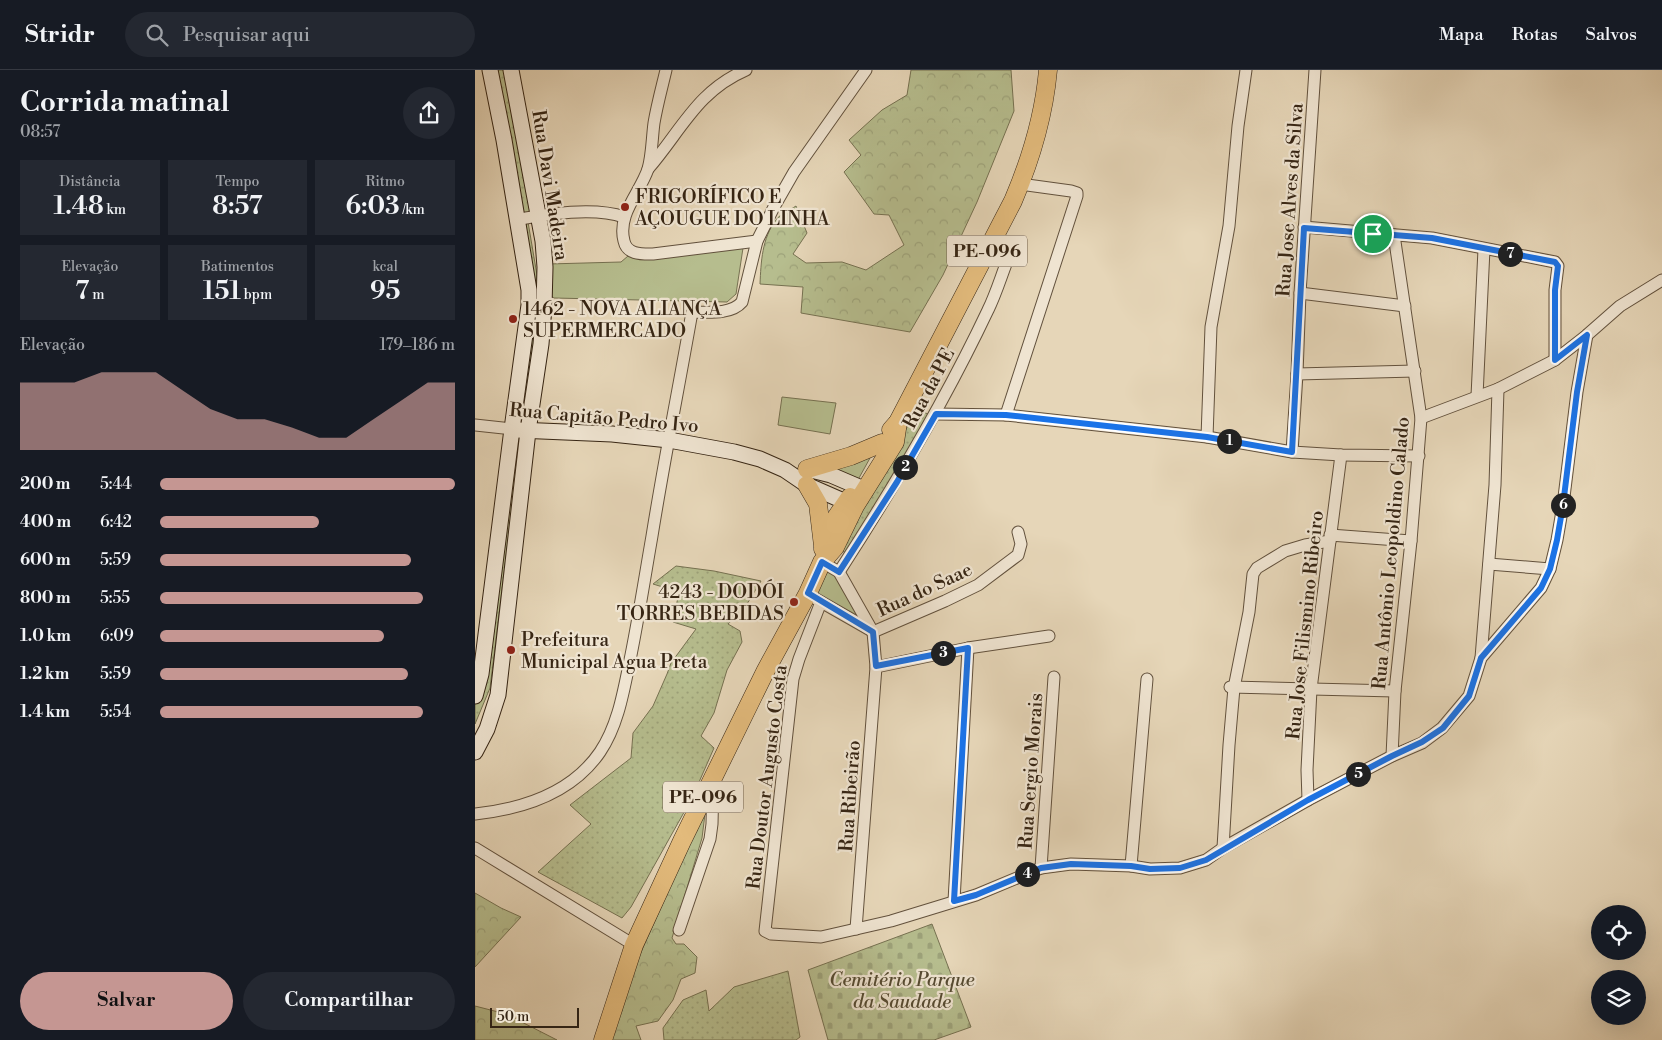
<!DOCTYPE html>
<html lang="pt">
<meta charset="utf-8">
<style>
:root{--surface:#171b24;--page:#242831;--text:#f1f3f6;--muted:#9ea1a6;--line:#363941;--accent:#c59692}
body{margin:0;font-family:"Libre Bodoni",serif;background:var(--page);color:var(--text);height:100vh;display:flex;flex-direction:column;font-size:19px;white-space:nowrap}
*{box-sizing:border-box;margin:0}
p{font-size:16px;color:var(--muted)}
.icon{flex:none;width:28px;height:28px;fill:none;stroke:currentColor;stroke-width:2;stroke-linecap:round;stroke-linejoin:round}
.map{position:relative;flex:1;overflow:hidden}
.details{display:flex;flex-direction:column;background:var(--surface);width:475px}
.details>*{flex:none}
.tools{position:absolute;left:1116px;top:835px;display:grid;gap:10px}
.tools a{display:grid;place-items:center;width:55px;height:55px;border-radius:50%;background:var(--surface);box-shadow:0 5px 20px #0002;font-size:25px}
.scale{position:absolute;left:15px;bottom:12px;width:89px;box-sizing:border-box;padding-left:5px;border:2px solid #362514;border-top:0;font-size:14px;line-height:18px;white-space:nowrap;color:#362514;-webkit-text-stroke:4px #efe4d1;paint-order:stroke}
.pin{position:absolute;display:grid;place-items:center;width:42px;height:42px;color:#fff;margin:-21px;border:2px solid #fff;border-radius:50%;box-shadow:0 1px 5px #0007}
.km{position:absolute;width:25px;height:25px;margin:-12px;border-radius:50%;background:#222;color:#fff;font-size:14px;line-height:25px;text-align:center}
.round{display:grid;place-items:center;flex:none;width:52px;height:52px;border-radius:26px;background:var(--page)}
.summary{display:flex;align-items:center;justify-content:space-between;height:85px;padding:0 20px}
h1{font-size:28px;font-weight:600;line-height:38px}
.metrics{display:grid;grid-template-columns:repeat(3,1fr);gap:8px;height:85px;padding:5px 20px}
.metrics div{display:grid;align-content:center;border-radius:0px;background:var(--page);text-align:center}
.metrics b{font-size:25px;font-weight:600}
.metrics small{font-size:14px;font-weight:400}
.metrics p{font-size:14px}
.chart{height:140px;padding:10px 20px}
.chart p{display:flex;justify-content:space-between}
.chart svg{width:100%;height:90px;margin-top:5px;fill:var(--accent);opacity:.7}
.primary-button{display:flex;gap:10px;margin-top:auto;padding:10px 20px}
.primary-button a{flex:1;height:58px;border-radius:30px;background:var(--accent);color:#111;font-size:20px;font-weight:600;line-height:58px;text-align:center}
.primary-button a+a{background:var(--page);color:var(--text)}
ul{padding:0 20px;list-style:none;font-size:16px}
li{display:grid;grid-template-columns:80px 60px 1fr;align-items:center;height:38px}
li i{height:12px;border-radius:6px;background:var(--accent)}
header{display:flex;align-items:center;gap:30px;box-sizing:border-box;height:70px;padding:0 25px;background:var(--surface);border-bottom:1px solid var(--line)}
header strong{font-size:24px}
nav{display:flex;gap:28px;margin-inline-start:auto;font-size:18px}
.search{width:350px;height:45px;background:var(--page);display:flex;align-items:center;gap:12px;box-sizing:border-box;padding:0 18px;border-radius:28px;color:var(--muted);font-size:19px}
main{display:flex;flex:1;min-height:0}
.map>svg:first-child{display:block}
.grass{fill:url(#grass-dots);stroke:#767151}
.forest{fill:url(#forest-crowns);stroke:#767151}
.cemetery{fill:url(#cemetery-stones);stroke:#767151}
.green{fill:#b6bd8e;stroke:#767151}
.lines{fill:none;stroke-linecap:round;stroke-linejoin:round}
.street-casing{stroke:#62513d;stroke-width:13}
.secondary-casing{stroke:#362514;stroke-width:17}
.primary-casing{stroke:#362514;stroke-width:19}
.street{stroke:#efe4d1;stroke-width:11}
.secondary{stroke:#efe4d1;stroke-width:15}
.primary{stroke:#e3bb7c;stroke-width:18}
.route-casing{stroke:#fff;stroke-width:10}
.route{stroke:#1a73e8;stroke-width:6}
.poi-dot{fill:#8f2418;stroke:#efe4d1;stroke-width:2}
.labels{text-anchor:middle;stroke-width:4.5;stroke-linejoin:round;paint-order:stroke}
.shield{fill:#efe4d1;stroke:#6e5e4d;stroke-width:1}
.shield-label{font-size:18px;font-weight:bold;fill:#362514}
.street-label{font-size:19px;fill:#362514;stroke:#efe4d1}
.poi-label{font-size:19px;fill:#362514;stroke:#efe4d1;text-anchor:start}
.park-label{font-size:19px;font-style:italic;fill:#564b32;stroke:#efe4d1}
</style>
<header>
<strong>Stridr</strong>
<div class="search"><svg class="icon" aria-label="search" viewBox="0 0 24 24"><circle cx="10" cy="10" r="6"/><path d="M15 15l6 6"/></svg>Pesquisar aqui</div>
<nav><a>Mapa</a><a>Rotas</a><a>Salvos</a></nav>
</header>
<main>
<section class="details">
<div class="summary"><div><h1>Corrida matinal</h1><p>08:57</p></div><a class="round"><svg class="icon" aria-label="share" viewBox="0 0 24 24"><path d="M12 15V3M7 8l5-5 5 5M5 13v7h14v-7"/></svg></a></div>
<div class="metrics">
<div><p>Distância</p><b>1.48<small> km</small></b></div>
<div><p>Tempo</p><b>8:57</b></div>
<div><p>Ritmo</p><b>6:03<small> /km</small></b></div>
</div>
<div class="metrics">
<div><p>Elevação</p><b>7<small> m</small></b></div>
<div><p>Batimentos</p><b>151<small> bpm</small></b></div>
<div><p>kcal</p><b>95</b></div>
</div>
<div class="chart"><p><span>Elevação</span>179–186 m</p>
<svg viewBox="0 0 160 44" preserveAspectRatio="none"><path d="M0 44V11L10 11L20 11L30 6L40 6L50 6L60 15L70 24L80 29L90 29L100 33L110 38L120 38L130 29L140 20L150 11L160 11V44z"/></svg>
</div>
<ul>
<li><b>200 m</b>5:44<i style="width:100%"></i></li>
<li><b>400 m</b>6:42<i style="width:54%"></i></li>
<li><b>600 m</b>5:59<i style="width:85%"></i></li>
<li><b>800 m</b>5:55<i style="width:89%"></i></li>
<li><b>1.0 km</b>6:09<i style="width:76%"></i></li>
<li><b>1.2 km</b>5:59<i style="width:84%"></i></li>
<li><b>1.4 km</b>5:54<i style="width:89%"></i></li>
</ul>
<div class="primary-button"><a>Salvar</a><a>Compartilhar</a></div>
</section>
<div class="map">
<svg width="1187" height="970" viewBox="0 0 1187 970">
<defs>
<pattern id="grass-dots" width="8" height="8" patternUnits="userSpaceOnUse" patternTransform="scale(1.25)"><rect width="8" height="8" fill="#b6bd8e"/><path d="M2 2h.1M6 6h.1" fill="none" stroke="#9da27a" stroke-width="1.8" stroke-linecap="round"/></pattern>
<pattern id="forest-crowns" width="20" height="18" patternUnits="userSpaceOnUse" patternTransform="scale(1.25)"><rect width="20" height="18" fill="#b6bd8e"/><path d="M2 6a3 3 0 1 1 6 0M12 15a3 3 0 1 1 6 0" fill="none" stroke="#9da27a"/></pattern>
<pattern id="cemetery-stones" width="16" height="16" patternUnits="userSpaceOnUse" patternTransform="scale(1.25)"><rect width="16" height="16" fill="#b6bd8e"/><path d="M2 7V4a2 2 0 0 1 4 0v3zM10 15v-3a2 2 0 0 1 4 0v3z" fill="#9da27a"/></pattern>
</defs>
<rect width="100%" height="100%" fill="#e6d6b8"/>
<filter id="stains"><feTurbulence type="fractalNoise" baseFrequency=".004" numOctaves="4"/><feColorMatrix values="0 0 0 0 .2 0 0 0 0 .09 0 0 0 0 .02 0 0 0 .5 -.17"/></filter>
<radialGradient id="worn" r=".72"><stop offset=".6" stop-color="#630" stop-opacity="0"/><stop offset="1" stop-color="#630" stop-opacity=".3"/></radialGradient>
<!-- grass -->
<g class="grass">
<path d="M 15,0 L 33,0 L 60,143 L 44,146 Z"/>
<path d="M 53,152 L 62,205 L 64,231 L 47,357 L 33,357 L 52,240 L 48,153 Z"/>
<path d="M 442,339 L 455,345 L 373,484 L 365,480 Z"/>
<path d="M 32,365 L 46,365 L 15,618 L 0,654 L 0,614 Z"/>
<path d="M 201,496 L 239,501 L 286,511 L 269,539 L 253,554 L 265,561 L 267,572 L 252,600 L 239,643 L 226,666 L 239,678 L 217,728 L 156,837 L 147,848 L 63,802 L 116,754 L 95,735 L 156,688 L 158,663 L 178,636 L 192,604 L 196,593 L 221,559 L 198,552 L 204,522 L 178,514 Z"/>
<path d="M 313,901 L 325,967 L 321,970 L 189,970 L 188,958 L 208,930 L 231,920 L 234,941 L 259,917 Z"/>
</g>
<!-- forest -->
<g class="forest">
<path d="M 436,0 L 536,0 L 539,41 L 502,132 L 468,205 L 435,262 L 326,243 L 328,217 L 285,214 C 286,192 287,168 301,150 C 305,144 315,140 321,136 L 332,163 L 318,184 L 331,193 L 367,192 L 391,200 L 429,175 L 414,145 L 399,144 L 369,102 L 386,85 L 374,70 L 407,40 L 432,25 Z"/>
<path d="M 231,736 L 227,768 L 197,868 L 201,874 L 209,874 L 222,887 L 220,903 L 206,909 L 198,930 L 183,951 L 161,956 L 166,970 L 127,970 Z"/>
<path d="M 0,823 L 26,838 L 46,847 L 0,897 Z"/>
<path d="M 0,936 L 31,944 L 82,970 L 0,970 Z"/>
</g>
<!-- cemetery -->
<path class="cemetery" d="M 457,854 L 496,957 L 459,970 L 353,970 L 333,900 Z"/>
<!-- green -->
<g class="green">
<path d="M 217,174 L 268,178 L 261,224 L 252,232 L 79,228 L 70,222 L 73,194 L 146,192 L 153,186 Z"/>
<path d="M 307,327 L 361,333 L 355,364 L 303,355 Z"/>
<path d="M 400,379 L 379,417 L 351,395 Z"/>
<path d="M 354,499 L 363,505 L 383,542 L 382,546 L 341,523 Z"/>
</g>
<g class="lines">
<defs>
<g id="street">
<path d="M 191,0 C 187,17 182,35 179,53 C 177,68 177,85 173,99 C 165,123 142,144 149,171 C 152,185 167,184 178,184 L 282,171"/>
<path d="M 173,99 C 206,61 222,21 271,0"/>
<path d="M 41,150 C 71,144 120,137 149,147"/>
<path d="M 829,157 L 957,168 L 1080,192 L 1083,196 L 1080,220 L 1080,290"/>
<path d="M 825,223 L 930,236"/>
<path d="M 822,304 L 940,301"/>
<path d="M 1002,326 L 1009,179"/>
<path d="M 461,344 L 531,345 L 732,367 L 817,382 L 866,385 L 944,386"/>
<path d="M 531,345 L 602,126 L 602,123 L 596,121 L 545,114"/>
<path d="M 946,348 L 1023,319 L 1080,290 L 1112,265 L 1145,236 L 1187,210"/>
<path d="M 0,355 L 37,359"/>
<path d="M 732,367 L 736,257 L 754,156 L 763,56 L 771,0"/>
<path d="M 817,382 L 822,304 L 825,223 L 840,0"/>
<path d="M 855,465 L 936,471"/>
<path d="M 347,492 L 364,502 L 398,562 L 401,597 L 381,859"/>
<path d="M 1014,494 L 1075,499"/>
<path d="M 364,502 C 419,417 470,331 513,240 C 520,226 525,210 531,194 L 531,187 L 517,172"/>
<path d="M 341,529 L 397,561"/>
<path d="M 346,532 L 324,589 L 318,609 L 290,861 L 296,864 L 346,867 L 416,851 L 501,825 L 566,798 L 596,794 L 656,796 L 675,799 L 705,798 L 731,790 L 748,778 L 833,730 L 917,686 L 947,673 L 967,658 L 994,626 L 1006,588 L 1066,518 L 1075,499 L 1082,470 L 1088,435 L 1102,322 L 1112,265"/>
<path d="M 398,562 L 470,531 L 503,515 L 543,485 L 546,474 L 543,462"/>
<path d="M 1006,588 L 1020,415 L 1023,319"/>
<path d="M 401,597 L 493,578 L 574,566"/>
<path d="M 755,617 L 920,621"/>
<path d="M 917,686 L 920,621 L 936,471 L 946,348 L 919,165"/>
<path d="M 833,730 L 832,700 L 836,619 L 866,385"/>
<path d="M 0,744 C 47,739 97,723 125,682 C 144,654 149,618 156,585 C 164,545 170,506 177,466 C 189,391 204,316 217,242 C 232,242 256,245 267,232 L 282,171 L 299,137 L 319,102 L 391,0"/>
<path d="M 0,778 L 159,875"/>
<path d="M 748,778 L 754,675 L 759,618 L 774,542 L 778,504 L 782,498 L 810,481 L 830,475 L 855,471"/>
<path d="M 656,796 L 672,609"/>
<path d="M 566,798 L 579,607"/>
<path d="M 479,831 L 493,578"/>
<path d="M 204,860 L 235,769 L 237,754 L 238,713"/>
</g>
<g id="secondary">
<path d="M 43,360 L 137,364 L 194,370 L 259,382 L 285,389 L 310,400 L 332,415 L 380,436"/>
<path d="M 332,399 L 356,405 L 391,420"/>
<path d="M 0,626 L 6,604 L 37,359 L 54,235 L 54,220 L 29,70 L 15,0"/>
<path d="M 0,682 L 12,659 L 23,625 L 53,361 L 66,274 L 69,237 L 70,197 L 68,171 L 36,0"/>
</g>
<g id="primary">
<path d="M 416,360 L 423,352 L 538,131 C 556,89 569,45 573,0"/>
<path d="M 332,399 L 376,386 L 407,373"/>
<path d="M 332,415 L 343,434 L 348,476"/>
<path d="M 348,479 L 360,449 L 375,427"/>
<path d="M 128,970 L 159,875 L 207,771 L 291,600 L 333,523 L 347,492 L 360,477 L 380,436 L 420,372 L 423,352"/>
</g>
</defs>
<!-- street casing -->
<use href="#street" class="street-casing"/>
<!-- secondary casing -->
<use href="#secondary" class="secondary-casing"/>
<!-- primary casing -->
<use href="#primary" class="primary-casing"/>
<!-- street -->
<use href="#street" class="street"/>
<!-- secondary -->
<use href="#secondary" class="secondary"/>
<!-- primary -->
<use href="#primary" class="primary"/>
</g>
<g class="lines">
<defs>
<path id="route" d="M 829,158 L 957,168 L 1080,192 L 1083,196 L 1080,220 L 1080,290 L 1112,265 L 1102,322 L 1088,435 L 1082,470 L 1075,499 L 1066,518 L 1006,588 L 994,626 L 968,658 L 947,672 L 917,686 L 833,730 L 731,790 L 705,798 L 675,799 L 656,796 L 596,794 L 566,798 L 501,825 L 479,831 L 493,578 L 401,596 L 398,562 L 333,523 L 347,492 L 364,502 L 422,412 L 461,344 L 531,345 L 732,367 L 817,382 Z"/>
</defs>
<!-- route casing -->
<use href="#route" class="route-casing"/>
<!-- route -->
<use href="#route" class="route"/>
</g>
<!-- markers -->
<g class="poi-dot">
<circle cx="150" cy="137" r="5"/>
<circle cx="38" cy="249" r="5"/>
<circle cx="319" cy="532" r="5"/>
<circle cx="36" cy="580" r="5"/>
</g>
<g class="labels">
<!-- shield labels -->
<g class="shield">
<rect x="472" y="165.5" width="80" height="31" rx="4"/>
<rect x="188" y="711.5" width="80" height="31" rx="4"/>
</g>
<g class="shield-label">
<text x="512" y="187">PE-096</text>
<text x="228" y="733">PE-096</text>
</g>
<!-- street labels -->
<g class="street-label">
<text transform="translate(76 115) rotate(81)" y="7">Rua Davi Madeira</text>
<text transform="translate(814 130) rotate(-86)" y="7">Rua Jose Alves da Silva</text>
<text transform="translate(453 318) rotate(-62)" y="7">Rua da PE</text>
<text transform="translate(129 347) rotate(5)" y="7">Rua Capitão Pedro Ivo</text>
<text transform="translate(915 483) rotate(-85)" y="7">Rua Antônio Leopoldino Calado</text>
<text transform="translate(449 519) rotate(-25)" y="7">Rua do Saae</text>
<text transform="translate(829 555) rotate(-84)" y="7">Rua Jose Filismino Ribeiro</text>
<text transform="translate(555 701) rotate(-86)" y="7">Rua Sergio Morais</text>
<text transform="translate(291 707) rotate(-83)" y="7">Rua Doutor Augusto Costa</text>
<text transform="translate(374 726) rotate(-86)" y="7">Rua Ribeirão</text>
</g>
<!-- poi labels -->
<g class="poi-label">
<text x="160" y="133">FRIGORÍFICO E<tspan x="160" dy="22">AÇOUGUE DO LINHA</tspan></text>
<text x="48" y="245">1462 - NOVA ALIANÇA<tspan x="48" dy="22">SUPERMERCADO</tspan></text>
<text x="309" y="528" text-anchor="end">4243 - DODÓI<tspan x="309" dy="22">TORRES BEBIDAS</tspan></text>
<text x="46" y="576">Prefeitura<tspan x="46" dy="22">Municipal Agua Preta</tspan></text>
</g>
<!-- park labels -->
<g class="park-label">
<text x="427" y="916">Cemitério Parque<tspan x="427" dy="22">da Saudade</tspan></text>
</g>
</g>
<rect width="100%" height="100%" filter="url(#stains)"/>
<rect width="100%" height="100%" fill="url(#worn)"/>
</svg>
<div class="tools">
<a><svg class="icon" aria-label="locate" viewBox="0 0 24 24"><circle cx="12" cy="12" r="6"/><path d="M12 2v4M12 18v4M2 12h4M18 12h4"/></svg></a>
<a><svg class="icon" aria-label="layers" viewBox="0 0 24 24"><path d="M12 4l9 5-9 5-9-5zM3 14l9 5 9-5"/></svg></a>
</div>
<div class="scale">50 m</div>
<div class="pin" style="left:898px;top:164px;background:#1e9e55"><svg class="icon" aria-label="arrive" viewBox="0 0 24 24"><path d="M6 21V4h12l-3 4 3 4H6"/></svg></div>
<b class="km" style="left:754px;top:371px">1</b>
<b class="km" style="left:430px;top:397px">2</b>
<b class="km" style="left:468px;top:583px">3</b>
<b class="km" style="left:552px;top:804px">4</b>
<b class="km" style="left:883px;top:704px">5</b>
<b class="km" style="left:1088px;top:435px">6</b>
<b class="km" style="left:1035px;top:184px">7</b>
</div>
</main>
